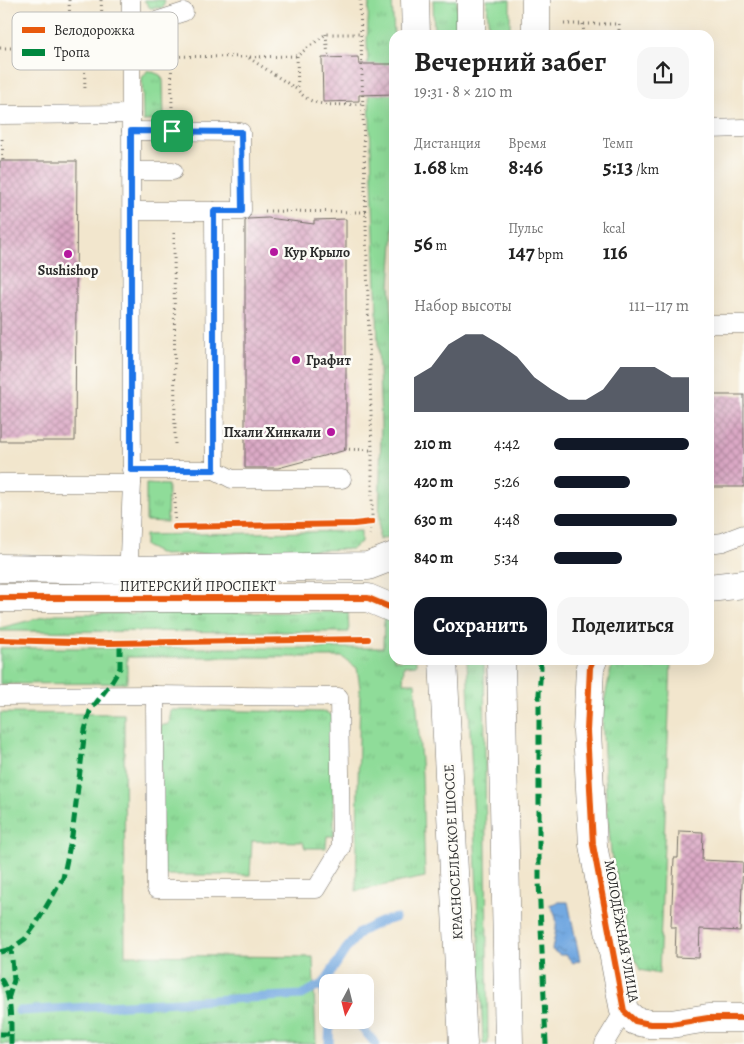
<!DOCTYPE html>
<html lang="ru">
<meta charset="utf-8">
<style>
:root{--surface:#fff;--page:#f6f6f6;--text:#222;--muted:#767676;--accent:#111827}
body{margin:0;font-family:Alegreya,serif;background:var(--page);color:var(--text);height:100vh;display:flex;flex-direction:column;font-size:19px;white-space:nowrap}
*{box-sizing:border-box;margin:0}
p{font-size:16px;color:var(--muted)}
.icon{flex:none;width:28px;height:28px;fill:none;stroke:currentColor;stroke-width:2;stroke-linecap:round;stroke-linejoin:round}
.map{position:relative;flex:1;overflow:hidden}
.side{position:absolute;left:389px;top:30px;width:325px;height:635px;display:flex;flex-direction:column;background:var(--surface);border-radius:15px;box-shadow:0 5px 20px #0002}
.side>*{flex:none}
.needle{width:32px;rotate:187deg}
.controls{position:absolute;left:319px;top:974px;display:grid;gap:10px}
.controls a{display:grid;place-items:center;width:55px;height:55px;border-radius:10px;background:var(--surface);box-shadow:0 5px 20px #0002;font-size:25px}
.pin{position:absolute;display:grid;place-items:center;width:42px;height:42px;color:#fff;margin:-21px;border-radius:10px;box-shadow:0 2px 8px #0006}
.round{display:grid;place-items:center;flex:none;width:52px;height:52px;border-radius:15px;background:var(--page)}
.overview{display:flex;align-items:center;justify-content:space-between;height:85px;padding:0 25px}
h1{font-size:28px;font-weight:600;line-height:38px}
.figures{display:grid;grid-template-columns:repeat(3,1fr);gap:8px;height:85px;padding:5px 25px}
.figures div{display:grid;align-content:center}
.figures b{font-size:21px;font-weight:600}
.figures small{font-size:14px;font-weight:400}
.figures p{font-size:14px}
.chart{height:140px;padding:10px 25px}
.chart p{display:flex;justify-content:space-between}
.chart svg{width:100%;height:90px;margin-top:5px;fill:var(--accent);opacity:.7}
.primary-button{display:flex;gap:10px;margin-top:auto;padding:10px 25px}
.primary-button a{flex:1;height:58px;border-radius:15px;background:var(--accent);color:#fff;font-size:20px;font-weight:600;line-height:58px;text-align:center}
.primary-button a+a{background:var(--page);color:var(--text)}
ul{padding:0 25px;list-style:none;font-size:16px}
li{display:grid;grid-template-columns:80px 60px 1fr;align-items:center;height:38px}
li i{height:12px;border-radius:6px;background:var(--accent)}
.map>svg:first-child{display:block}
.grass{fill:url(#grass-tufts);stroke:#5d8462}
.water{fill:url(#water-ripples);stroke:#4f6a86}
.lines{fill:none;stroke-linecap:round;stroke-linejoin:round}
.stream{stroke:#73a9e1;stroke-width:9}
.building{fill:url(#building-cross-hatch)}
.lane-casing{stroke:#716c64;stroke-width:19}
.street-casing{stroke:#716c64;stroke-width:29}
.secondary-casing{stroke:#716c64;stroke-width:29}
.path{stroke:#716c64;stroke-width:3;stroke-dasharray:1 4;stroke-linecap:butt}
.lane{stroke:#fff;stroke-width:18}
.street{stroke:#fff;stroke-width:28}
.secondary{stroke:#fff;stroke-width:28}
.quiet{stroke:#00873e;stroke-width:5;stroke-dasharray:10 5;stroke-linecap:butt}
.cycleway-casing{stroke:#fdfcf7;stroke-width:9}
.cycleway{stroke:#e8590c;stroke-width:6}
.route-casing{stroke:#fff;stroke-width:10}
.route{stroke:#1a73e8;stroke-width:6}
.poi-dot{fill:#b5179e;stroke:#fdfcf7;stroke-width:2}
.labels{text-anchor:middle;stroke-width:5;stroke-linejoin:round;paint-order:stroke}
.poi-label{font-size:14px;font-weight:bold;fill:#2b2b2b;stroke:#fdfcf7;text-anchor:start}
.street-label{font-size:14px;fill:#2b2b2b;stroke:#fdfcf7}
.key{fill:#fdfcf7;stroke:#bebdba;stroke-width:1}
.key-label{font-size:14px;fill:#2b2b2b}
</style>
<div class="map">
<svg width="744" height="1044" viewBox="0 0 744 1044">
<defs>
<pattern id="grass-tufts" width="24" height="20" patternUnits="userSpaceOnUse" patternTransform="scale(1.25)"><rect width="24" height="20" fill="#8fdc99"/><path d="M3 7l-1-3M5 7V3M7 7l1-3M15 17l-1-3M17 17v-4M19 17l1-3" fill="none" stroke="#7cbd84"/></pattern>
<pattern id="water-ripples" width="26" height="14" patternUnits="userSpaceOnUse" patternTransform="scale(1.25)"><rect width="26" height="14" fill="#73a9e1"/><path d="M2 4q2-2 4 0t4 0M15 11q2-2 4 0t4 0" fill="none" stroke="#5f8ab7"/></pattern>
<pattern id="building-cross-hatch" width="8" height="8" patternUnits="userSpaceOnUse" patternTransform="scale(1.25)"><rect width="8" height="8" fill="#dca9c6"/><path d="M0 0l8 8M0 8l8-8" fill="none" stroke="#b38aa1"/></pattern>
</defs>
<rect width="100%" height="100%" fill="#fdfcf7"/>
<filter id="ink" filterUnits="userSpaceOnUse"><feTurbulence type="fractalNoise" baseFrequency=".02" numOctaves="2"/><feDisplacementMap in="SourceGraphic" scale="10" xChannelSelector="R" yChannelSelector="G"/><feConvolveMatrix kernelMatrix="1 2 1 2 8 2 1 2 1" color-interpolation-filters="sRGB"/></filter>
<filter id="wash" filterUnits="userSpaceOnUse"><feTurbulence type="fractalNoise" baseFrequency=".0096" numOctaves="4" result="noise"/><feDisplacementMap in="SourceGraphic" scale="20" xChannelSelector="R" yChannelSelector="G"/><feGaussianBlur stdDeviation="1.12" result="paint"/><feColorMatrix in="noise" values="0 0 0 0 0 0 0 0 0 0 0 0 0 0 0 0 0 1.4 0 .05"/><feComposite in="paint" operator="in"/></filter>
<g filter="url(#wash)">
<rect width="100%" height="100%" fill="#f2e6cd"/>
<!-- grass -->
<g class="grass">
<path d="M 144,0 L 165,0 L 163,8 L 150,8 Z"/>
<path d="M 369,0 L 392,0 L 394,35 L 394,229 L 390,285 L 394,342 L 394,532 L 391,536 L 379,540 L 381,424 L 367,41 Z"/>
<path d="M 433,0 L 457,0 L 457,35 L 434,35 Z"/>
<path d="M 487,0 L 510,0 L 510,35 L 489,35 Z"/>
<path d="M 148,70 L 160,75 L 163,80 L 164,120 L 143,121 L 142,78 Z"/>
<path d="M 146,484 L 168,485 L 167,522 L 146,521 Z"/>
<path d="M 361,531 L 361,542 L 352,549 L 163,555 L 145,546 L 145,535 Z"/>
<path d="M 348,612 L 349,632 L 0,631 L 0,628 L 55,614 Z"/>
<path d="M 384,618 L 394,622 L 394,660 L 416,660 L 416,665 L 404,666 L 403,683 L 415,683 L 422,775 L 425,877 L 356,891 L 360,687 L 357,668 L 342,657 L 127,657 L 127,683 L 0,684 L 0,648 L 383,648 Z"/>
<path d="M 467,660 L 484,660 L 488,1044 L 483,1044 L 480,963 Z"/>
<path d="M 618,660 L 671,660 L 659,974 L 640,970 L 628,943 L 621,899 L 611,853 L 606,795 L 602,712 L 611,669 Z"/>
<path d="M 171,710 L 326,712 L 333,716 L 334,836 L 327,836 L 326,848 L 305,848 L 303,842 L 252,841 L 250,875 L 162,875 L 160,726 L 169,724 Z"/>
<path d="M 0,713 L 124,714 L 125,955 L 313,957 L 316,1044 L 0,1044 Z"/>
</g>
<!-- water -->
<path class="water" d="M 558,902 L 568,902 L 580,960 L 573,963 L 566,955 L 560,955 L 552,950 C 554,935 562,917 549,905 Z"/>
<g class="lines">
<!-- stream -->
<g class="stream">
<path d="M 324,983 L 325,998 L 328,1006"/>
<path d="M 19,1011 L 302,995 L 324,983 L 346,949 L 360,932 L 380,922 L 395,918"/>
<path d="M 355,1020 L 376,1044"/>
<path d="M 329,1044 L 330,1020"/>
</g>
</g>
<g id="blocks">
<!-- building -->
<g class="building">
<path d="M 358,57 L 359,64 L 394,64 L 394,94 L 359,95 L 359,101 L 323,102 L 322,58 Z"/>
<path d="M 0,161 L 77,161 L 75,441 L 0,441 Z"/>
<path d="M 268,218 L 314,224 L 314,220 L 346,219 L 346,450 L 278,468 L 245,468 L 245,221 L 248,219 Z"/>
<rect x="709" y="395" width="35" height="92"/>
<path d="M 679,831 L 703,832 L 702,860 L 743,862 L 740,931 L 700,929 L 699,958 L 675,957 L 676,927 L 671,927 L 674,858 L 678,858 Z"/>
</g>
</g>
</g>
<g filter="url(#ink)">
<use href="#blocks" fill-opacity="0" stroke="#716c64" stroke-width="1"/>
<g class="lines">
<defs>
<g id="lane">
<path d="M 131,0 L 131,114"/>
<path d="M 131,29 L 184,12"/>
<path d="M 0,115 L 131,114 L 132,483 L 128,580"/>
<path d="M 709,129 L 744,128"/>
<path d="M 131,131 L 241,132 L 242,211 L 214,211"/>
<path d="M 131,171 L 173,171"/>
<path d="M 709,324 L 744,324"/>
<path d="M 131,470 L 215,470 L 214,211 L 132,211"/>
<path d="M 215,470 L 232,479 L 342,479"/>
<path d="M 0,483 L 132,483"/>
<path d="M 709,544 L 723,542 L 744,534"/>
<path d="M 0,696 L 155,695 L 339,697 L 341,848 L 316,889 L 156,889 L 155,695"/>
<path d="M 604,1044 L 624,1011"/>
</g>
<g id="street">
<path d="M 536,0 L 536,35"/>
<path d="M 0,568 L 128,570 L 368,566 L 394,556"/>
<path d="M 709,588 L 744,584"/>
<path d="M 0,598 L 368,598 L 394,609"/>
<path d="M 593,660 L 590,667 L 587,731 L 593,845 L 624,1011 L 635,1021 L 650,1024 L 671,1024 L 708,1018 L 744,1018"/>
</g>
<g id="secondary">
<path d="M 415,0 L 416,35"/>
<path d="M 471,0 L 471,35"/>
<path d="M 443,660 L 463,1044"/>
<path d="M 501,660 L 509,1044"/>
</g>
</defs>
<!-- lane casing -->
<use href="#lane" class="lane-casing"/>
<!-- street casing -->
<use href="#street" class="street-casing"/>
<!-- secondary casing -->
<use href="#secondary" class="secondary-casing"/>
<!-- path -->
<g class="path">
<path d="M 69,0 L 71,47"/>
<path d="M 101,0 L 104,47"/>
<path d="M 360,0 L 372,450 L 372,522 L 370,535"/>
<path d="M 564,24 L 619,24 L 619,35"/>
<path d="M 583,24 L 584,35"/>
<path d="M 326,34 L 328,58"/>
<path d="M 171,41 L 172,109"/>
<path d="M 84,47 L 85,91"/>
<path d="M 0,48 L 104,47 L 108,50"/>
<path d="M 155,56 L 248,57 L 297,56 L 326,34 L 361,34"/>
<path d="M 297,56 L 298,90"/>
<path d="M 249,58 L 298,90 C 312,110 342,104 364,104"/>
<path d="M 2,139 L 3,161"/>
<path d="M 265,211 L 366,212"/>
<path d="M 174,233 L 175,447"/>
<path d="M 344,449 L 372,450"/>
<path d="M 175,493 L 175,527 L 354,524 L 372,522"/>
<path d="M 0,640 L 109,643 L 368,639"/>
</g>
<!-- lane -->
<use href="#lane" class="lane"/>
<!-- street -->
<use href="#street" class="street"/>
<!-- secondary -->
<use href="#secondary" class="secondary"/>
<!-- quiet -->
<g class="quiet">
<path d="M 539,660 L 541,667 L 539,694 L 539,881 L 546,1044"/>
<path d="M 0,952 L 11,949"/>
<path d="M 0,978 C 11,992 11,1017 11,1034 L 0,1034"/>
<path d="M 8,999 L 14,980 L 11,949 L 25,939 L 36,924 L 63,878 L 72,836 L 85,730 L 90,711 L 111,683 L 120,668 L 120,642"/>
<path d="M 11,1034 L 11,1044"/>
</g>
<defs>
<g id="cycleway">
<path d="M 175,527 L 354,524 L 372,522"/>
<path d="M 0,598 L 368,598 L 394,609"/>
<path d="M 0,640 L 109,643 L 368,639"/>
<path d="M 593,660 L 590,667 L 587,731 L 593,845 L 624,1011 L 635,1021 L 650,1024 L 671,1024 L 708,1018 L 744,1018"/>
</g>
</defs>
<!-- cycleway casing -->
<use href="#cycleway" class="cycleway-casing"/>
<!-- cycleway -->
<use href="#cycleway" class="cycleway"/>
</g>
</g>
<g class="lines" filter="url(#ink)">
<defs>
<path id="route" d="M 131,131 L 241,132 L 242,211 L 214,211 L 214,470 L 131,470 Z"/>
</defs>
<!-- route casing -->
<use href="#route" class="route-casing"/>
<!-- route -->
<use href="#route" class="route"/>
</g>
<!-- markers -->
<g class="poi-dot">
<circle cx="274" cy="252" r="5"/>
<circle cx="68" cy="254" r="5"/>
<circle cx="296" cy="360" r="5"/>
<circle cx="331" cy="432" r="5"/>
</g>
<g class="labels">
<!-- poi labels -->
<g class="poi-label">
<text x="284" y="257">Кур Крыло</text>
<text x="68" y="275" text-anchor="middle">Sushishop</text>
<text x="306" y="365">Графит</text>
<text x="321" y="437" text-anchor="end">Пхали Хинкали</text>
</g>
<!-- street labels -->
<g class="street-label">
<text x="198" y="591">ПИТЕРСКИЙ ПРОСПЕКТ</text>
<text transform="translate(453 852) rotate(-93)" y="5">КРАСНОСЕЛЬСКОЕ ШОССЕ</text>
<text transform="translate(622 931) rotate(80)" y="5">МОЛОДЁЖНАЯ УЛИЦА</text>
</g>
</g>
<!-- legend -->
<rect x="12" y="12" width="166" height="58" rx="8" class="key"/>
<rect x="22" y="27" width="23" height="6" fill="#e8590c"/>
<rect x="22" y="49" width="23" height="7" fill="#00873e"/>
<g class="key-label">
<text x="54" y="35">Велодорожка</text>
<text x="54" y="57">Тропа</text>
</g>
</svg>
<div class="controls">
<a><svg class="needle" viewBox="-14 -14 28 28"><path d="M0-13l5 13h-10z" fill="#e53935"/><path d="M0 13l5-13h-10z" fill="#767676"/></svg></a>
</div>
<div class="pin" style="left:172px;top:131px;background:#1e9e55"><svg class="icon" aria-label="arrive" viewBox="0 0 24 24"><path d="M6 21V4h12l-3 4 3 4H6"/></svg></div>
<section class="side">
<div class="overview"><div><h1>Вечерний забег</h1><p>19:31 · 8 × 210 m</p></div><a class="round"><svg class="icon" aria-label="share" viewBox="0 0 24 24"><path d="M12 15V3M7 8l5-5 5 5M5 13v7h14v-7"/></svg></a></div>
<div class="figures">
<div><p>Дистанция</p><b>1.68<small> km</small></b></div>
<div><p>Время</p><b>8:46</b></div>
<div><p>Темп</p><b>5:13<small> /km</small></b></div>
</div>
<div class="figures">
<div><b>56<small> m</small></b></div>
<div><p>Пульс</p><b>147<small> bpm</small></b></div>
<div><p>kcal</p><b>116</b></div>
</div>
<div class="chart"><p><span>Набор высоты</span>111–117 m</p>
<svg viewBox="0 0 160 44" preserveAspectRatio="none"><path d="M0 44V27L10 22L20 11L30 6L40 6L50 11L60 17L70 27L80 33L90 38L100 38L110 33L120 22L130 22L140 22L150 27L160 27V44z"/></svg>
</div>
<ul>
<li><b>210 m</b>4:42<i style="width:100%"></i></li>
<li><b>420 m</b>5:26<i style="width:56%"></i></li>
<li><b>630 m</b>4:48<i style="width:91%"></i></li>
<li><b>840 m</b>5:34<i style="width:50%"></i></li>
</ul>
<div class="primary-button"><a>Сохранить</a><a>Поделиться</a></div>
</section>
</div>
